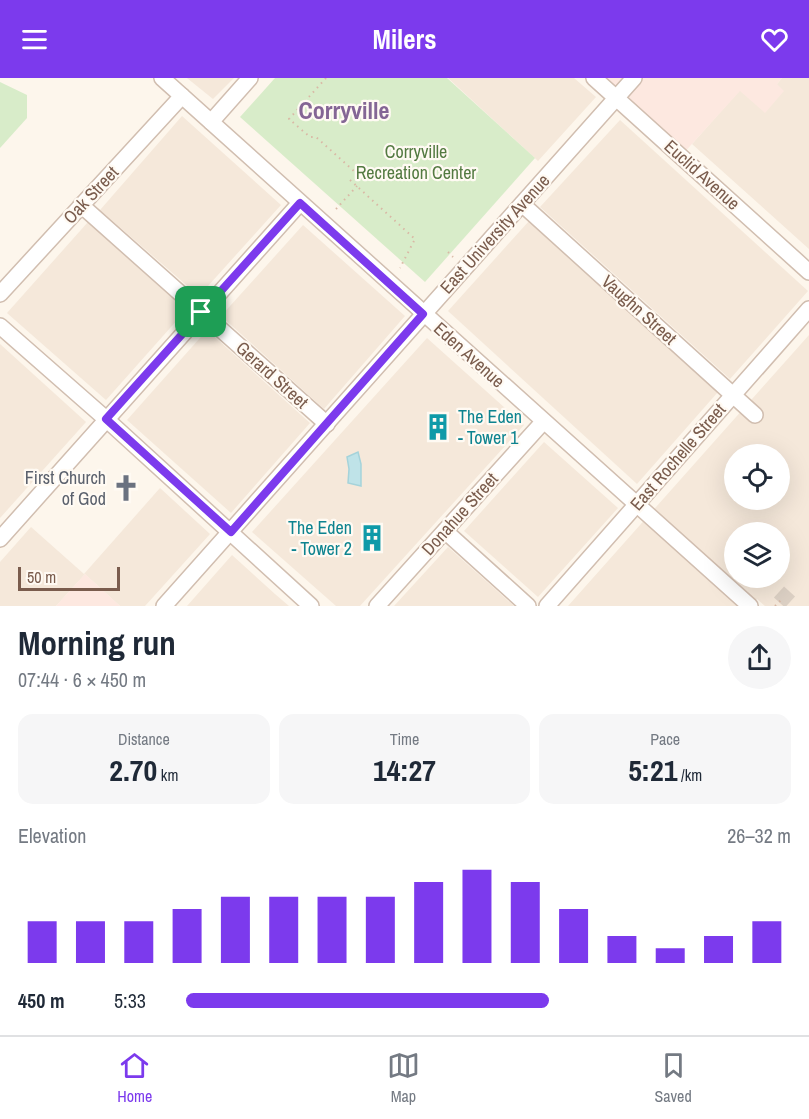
<!DOCTYPE html>
<meta charset="utf-8">
<style>
:root{--surface:#fff;--page:#f6f6f7;--text:#1f2937;--muted:#747a83;--line:#e0e1e3;--accent:#7c3aed}
body{margin:0;font-family:"Archivo Narrow",sans-serif;background:var(--page);color:var(--text);height:100vh;display:flex;flex-direction:column;font-size:22px;white-space:nowrap}
*{box-sizing:border-box;margin:0}
p{font-size:20px;color:var(--muted)}
.icon{flex:none;width:33px;height:33px;fill:none;stroke:currentColor;stroke-width:2;stroke-linecap:round;stroke-linejoin:round}
.map{position:relative;height:528px;overflow:hidden}
.sheet{display:flex;flex-direction:column;background:var(--surface);flex:1}
.sheet>*{flex:none}
.controls{position:absolute;left:724px;top:366px;display:grid;gap:12px}
.controls a{display:grid;place-items:center;width:66px;height:66px;border-radius:50%;background:var(--surface);box-shadow:0 6px 24px #0002;font-size:30px}
.scale{position:absolute;left:18px;bottom:15px;width:102px;box-sizing:border-box;padding-left:6px;border:3px solid #7a5c4d;border-top:0;font-size:16px;line-height:21px;white-space:nowrap;color:#7a5c4d;-webkit-text-stroke:4px #fffaf3;paint-order:stroke}
.pin{position:absolute;display:grid;place-items:center;width:51px;height:51px;color:#fff;margin:-26px;border-radius:12px;box-shadow:0 3px 9px #0006}
.round{display:grid;place-items:center;flex:none;width:63px;height:63px;border-radius:32px;background:var(--page)}
.headline{display:flex;align-items:center;justify-content:space-between;height:102px;padding:0 18px}
h1{font-size:33px;font-weight:700;line-height:45px}
.figures{display:grid;grid-template-columns:repeat(3,1fr);gap:9px;height:102px;padding:6px 18px}
.figures div{display:grid;align-content:center;border-radius:15px;background:var(--page);text-align:center}
.figures b{font-size:30px;font-weight:700}
.figures small{font-size:16px;font-weight:400}
.figures p{font-size:16px}
.chart{height:168px;padding:12px 18px}
.chart p{display:flex;justify-content:space-between}
.chart svg{width:100%;height:108px;margin-top:6px;stroke:var(--accent);stroke-width:6}
ul{padding:0 18px;list-style:none;font-size:20px}
li{display:grid;grid-template-columns:96px 72px 1fr;align-items:center;height:45px}
li i{height:15px;border-radius:8px;background:var(--accent)}
header{display:flex;justify-content:space-between;align-items:center;height:78px;padding:0 18px;background:var(--accent);color:#fff;font-size:27px;font-weight:700}
.tabs{display:flex;justify-content:space-around;align-items:center;height:84px;border-top:2px solid var(--line);background:var(--surface);font-size:16px;color:var(--muted)}
.tabs a{display:grid;justify-items:center;gap:3px}
.tabs .current{color:var(--accent)}
.map>svg:first-child{display:block}
.residential{fill:#f5e8da;fill-rule:evenodd}
.commercial{fill:#fde8e0}
.green{fill:#d8ecc9}
.water{fill:#bfe3e8;stroke:#a5d3da;stroke-width:1.5}
.lines{fill:none;stroke-linecap:round;stroke-linejoin:round}
.minor-tunnel{stroke:#dcd0c4;stroke-width:15;stroke-dasharray:15 8;stroke-linecap:butt}
.minor-casing{stroke:#d1beb0;stroke-width:18}
.path{stroke:#d9b8a5;stroke-width:2;stroke-dasharray:1.5 4.5;stroke-linecap:butt}
.minor{stroke:#fff;stroke-width:15}
.route-casing{stroke:#fff;stroke-width:12}
.route{stroke:#7c3aed;stroke-width:8}
.labels{text-anchor:middle;stroke-width:4.5;stroke-linejoin:round;paint-order:stroke}
.park-label{font-size:18px;fill:#537a41;stroke:#fffaf3}
.street-label{font-size:18px;fill:#7a5c4d;stroke:#fffaf3}
.culture-label{font-size:18px;fill:#0d838f;stroke:#fffaf3;text-anchor:start}
.worship-label{font-size:18px;fill:#5b616d;stroke:#fffaf3;text-anchor:end}
.district-label{font-size:24px;font-weight:bold;fill:#846695;stroke:#fffaf3}
</style>
<header><svg class="icon" aria-label="menu" viewBox="0 0 24 24"><path d="M4 6h16M4 12h16M4 18h16"/></svg>Milers<svg class="icon" aria-label="heart" viewBox="0 0 24 24"><path d="M12 20l-8-8c-3-5 5-10 8-4 3-6 11-1 8 4z"/></svg></header>
<div class="map">
<svg width="809" height="528" viewBox="0 0 809 528">
<rect width="100%" height="100%" fill="#fdf6ec"/>
<!-- residential -->
<g class="residential">
<path d="M 187,0 L 234,0 L 213,21 Z"/>
<path d="M 448,0 L 574,0 L 596,19 L 538,83 Z"/>
<path d="M 782,0 L 809,0 L 809,171 L 692,66 L 740,12 L 777,6 Z"/>
<path d="M 182,38 L 281,127 L 199,218 L 100,132 Z"/>
<path d="M 620,42 L 808,213 L 730,301 L 540,129 Z"/>
<path d="M 529,143 L 718,314 L 637,406 L 448,233 Z"/>
<path d="M 88,144 L 187,231 L 106,322 L 7,235 Z"/>
<path d="M 303,147 L 405,238 L 324,331 L 221,238 Z"/>
<path d="M 207,252 L 310,345 L 231,435 L 127,342 Z"/>
<path d="M 809,257 L 809,528 L 765,528 L 757,521 L 751,528 L 568,528 ZM 735,376 L 780,376 L 780,422 L 735,422 ZM 735,454 L 780,454 L 780,500 L 735,500 Z"/>
<path d="M 427,260 L 524,347 L 360,528 L 336,528 L 252,454 Z"/>
<path d="M 0,266 L 86,344 L 0,440 Z"/>
<path d="M 544,364 L 618,430 L 538,519 L 464,453 Z"/>
<path d="M 160,410 L 210,456 L 145,528 L 120,528 L 85,496 L 56,528 L 0,528 L 0,484 L 31,449 L 84,496 Z"/>
<path d="M 448,469 L 494,510 L 514,528 L 394,528 Z"/>
<path d="M 232,477 L 275,516 L 289,528 L 187,528 Z"/>
</g>
<!-- commercial -->
<g class="commercial">
<path d="M 594,0 L 782,0 L 777,6 L 784,13 L 765,35 L 740,13 L 681,78 Z"/>
<path d="M 85,496 L 120,528 L 56,528 Z"/>
</g>
<!-- green -->
<g class="green">
<path d="M 275,0 L 447,0 L 535,80 L 425,204 L 240,39 Z"/>
<path d="M 0,4 L 27,17 L 27,40 L 0,70 Z"/>
</g>
<!-- water -->
<path class="water" d="M 358,374 L 361,386 L 361,408 L 348,405 L 349,391 L 347,379 Z"/>
<g class="lines">
<!-- minor-tunnel -->
<path class="minor-tunnel" d="M 779,514 L 790,524"/>
<defs>
<g id="minor">
<path d="M 162,0 L 750,528"/>
<path d="M 594,0 L 809,194"/>
<path d="M 211,44 L 250,0"/>
<path d="M 522,126 L 755,337"/>
<path d="M 81,127 L 327,346"/>
<path d="M 0,216 L 182,18"/>
<path d="M 0,248 L 106,341 L 311,528"/>
<path d="M 445,453 L 528,528"/>
<path d="M 0,461 L 300,125"/>
<path d="M 164,528 L 634,0"/>
<path d="M 377,528 L 543,344"/>
<path d="M 547,528 L 809,231"/>
</g>
</defs>
<!-- minor casing -->
<use href="#minor" class="minor-casing"/>
<!-- path -->
<g class="path">
<path d="M 326,0 L 289,41 L 310,59 L 316,59 L 356,95"/>
<path d="M 350,102 L 415,161 L 400,190"/>
<path d="M 336,131 L 357,108"/>
<path d="M 448,174 L 453,179"/>
<path d="M 775,528 L 781,522"/>
</g>
<!-- minor -->
<use href="#minor" class="minor"/>
</g>
<g class="lines">
<defs>
<path id="route" d="M 300,125 L 423,236 L 231,454 L 106,341 Z"/>
</defs>
<!-- route casing -->
<use href="#route" class="route-casing"/>
<!-- route -->
<use href="#route" class="route"/>
</g>
<!-- icons -->
<defs>
<symbol id="building-bare" viewBox="-9 -9 18 18"><path d="M-4-6H4V6H1V3H-1V6H-4ZM-2.5-4.3h1.7v1.8h-1.7ZM.8-4.3h1.7v1.8H.8ZM-2.5-1h1.7V.8h-1.7ZM.8-1h1.7V.8H.8Z" fill="#0f9aa8" stroke="#fffaf3" stroke-width="2.5" paint-order="stroke"/></symbol>
<symbol id="church-bare" viewBox="-9 -9 18 18"><path d="M-1.2-6h2.4v3.5h3.3v2.4h-3.3V6h-2.4V-.1h-3.3v-2.4h3.3Z" fill="#6b7280" stroke="#fffaf3" stroke-width="2.5" paint-order="stroke"/></symbol>
</defs>
<g fill-rule="evenodd">
<use href="#building-bare" x="419" y="330" width="38" height="38"/>
<use href="#church-bare" x="107" y="391" width="38" height="38"/>
<use href="#building-bare" x="353" y="441" width="38" height="38"/>
</g>
<g class="labels">
<!-- park labels -->
<g class="park-label">
<text x="416" y="80">Corryville<tspan x="416" dy="21">Recreation Center</tspan></text>
</g>
<!-- street labels -->
<g class="street-label">
<text transform="translate(702 97) rotate(42)" y="6">Euclid Avenue</text>
<text transform="translate(91 117) rotate(-47)" y="6">Oak Street</text>
<text transform="translate(495 156) rotate(-48)" y="6">East University Avenue</text>
<text transform="translate(639 232) rotate(42)" y="6">Vaughn Street</text>
<text transform="translate(469 277) rotate(42)" y="6">Eden Avenue</text>
<text transform="translate(272 297) rotate(42)" y="6">Gerard Street</text>
<text transform="translate(678 379) rotate(-49)" y="6">East Rochelle Street</text>
<text transform="translate(460 436) rotate(-48)" y="6">Donahue Street</text>
</g>
<!-- culture labels -->
<g class="culture-label">
<text x="458" y="345">The Eden<tspan x="458" dy="21">- Tower 1</tspan></text>
<text x="352" y="456" text-anchor="end">The Eden<tspan x="352" dy="21">- Tower 2</tspan></text>
</g>
<!-- worship labels -->
<g class="worship-label">
<text x="106" y="406">First Church<tspan x="106" dy="21">of God</tspan></text>
</g>
<!-- district labels -->
<g class="district-label">
<text x="344" y="41">Corryville</text>
</g>
</g>
</svg>
<div class="controls">
<a><svg class="icon" aria-label="locate" viewBox="0 0 24 24"><circle cx="12" cy="12" r="6"/><path d="M12 2v4M12 18v4M2 12h4M18 12h4"/></svg></a>
<a><svg class="icon" aria-label="layers" viewBox="0 0 24 24"><path d="M12 4l9 5-9 5-9-5zM3 14l9 5 9-5"/></svg></a>
</div>
<div class="scale">50 m</div>
<div class="pin" style="left:201px;top:234px;background:#1e9e55"><svg class="icon" aria-label="arrive" viewBox="0 0 24 24"><path d="M6 21V4h12l-3 4 3 4H6"/></svg></div>
</div>
<section class="sheet">
<div class="headline"><div><h1>Morning run</h1><p>07:44 · 6 × 450 m</p></div><a class="round"><svg class="icon" aria-label="share" viewBox="0 0 24 24"><path d="M12 15V3M7 8l5-5 5 5M5 13v7h14v-7"/></svg></a></div>
<div class="figures">
<div><p>Distance</p><b>2.70<small> km</small></b></div>
<div><p>Time</p><b>14:27</b></div>
<div><p>Pace</p><b>5:21<small> /km</small></b></div>
</div>
<div class="chart"><p><span>Elevation</span>26–32 m</p>
<svg viewBox="0 0 160 44" preserveAspectRatio="none"><path d="M5 44V27M15 44V27M25 44V27M35 44V22M45 44V17M55 44V17M65 44V17M75 44V17M85 44V11M95 44V6M105 44V11M115 44V22M125 44V33M135 44V38M145 44V33M155 44V27"/></svg>
</div>
<ul>
<li><b>450 m</b>5:33<i style="width:60%"></i></li>
</ul>
</section>
<nav class="tabs">
<a class="current"><svg class="icon" aria-label="home" viewBox="0 0 24 24"><path d="M3 11l9-7 9 7M6 9v11h12V9"/></svg>Home</a>
<a><svg class="icon" aria-label="map" viewBox="0 0 24 24"><path d="M3 6l6-2 6 2 6-2v14l-6 2-6-2-6 2zM9 4v14M15 6v14"/></svg>Map</a>
<a><svg class="icon" aria-label="saved" viewBox="0 0 24 24"><path d="M7 4h10v16l-5-4-5 4z"/></svg>Saved</a>
</nav>
